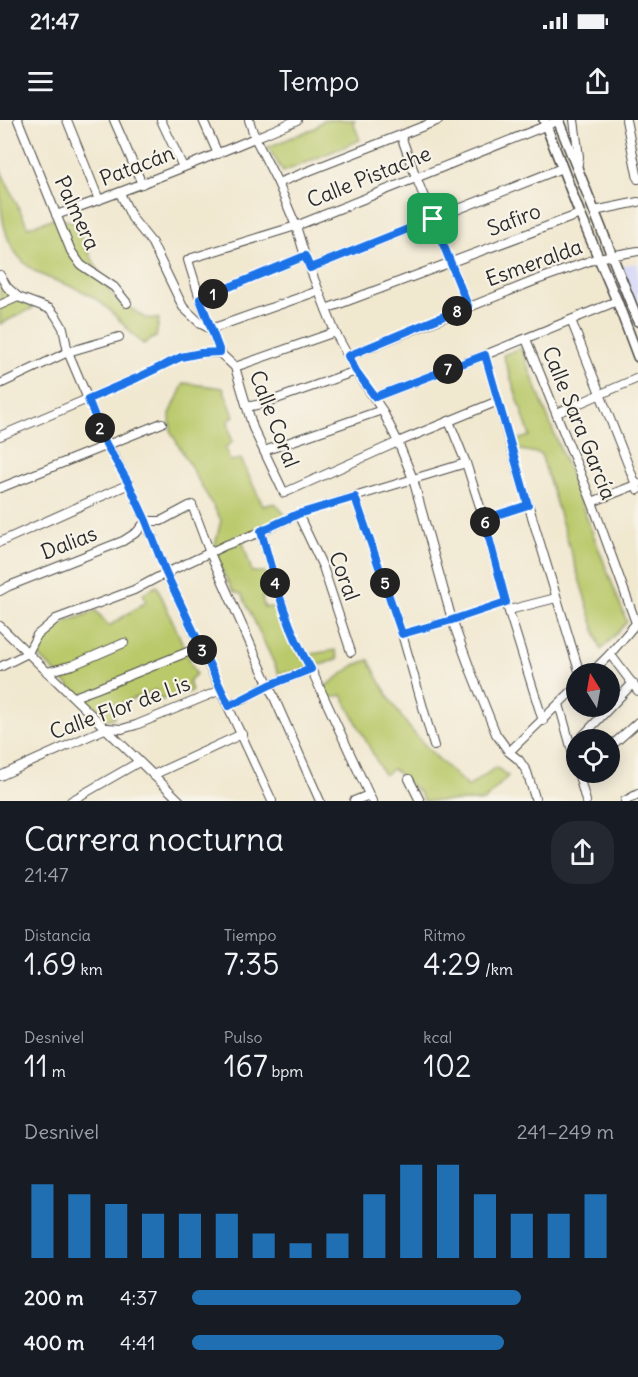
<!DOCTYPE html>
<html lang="es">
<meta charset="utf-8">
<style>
:root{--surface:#171b24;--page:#242831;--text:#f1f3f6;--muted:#9ea1a6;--accent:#1f6fb2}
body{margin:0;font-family:Delius,sans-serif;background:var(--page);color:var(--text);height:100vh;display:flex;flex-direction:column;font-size:22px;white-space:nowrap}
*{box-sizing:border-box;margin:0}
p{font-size:20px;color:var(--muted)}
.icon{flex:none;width:33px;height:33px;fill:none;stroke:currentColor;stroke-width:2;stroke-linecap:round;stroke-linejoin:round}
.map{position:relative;height:681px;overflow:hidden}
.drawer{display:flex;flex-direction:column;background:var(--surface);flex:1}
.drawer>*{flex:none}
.needle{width:39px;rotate:349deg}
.tools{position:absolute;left:566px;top:543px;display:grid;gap:12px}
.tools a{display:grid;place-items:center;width:54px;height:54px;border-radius:50%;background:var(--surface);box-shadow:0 3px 15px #0003;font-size:30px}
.pin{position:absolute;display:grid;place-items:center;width:51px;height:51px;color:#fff;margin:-26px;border-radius:12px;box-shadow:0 3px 9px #0006}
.km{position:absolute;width:30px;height:30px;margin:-15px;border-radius:50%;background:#222;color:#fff;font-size:16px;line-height:30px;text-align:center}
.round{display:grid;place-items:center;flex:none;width:63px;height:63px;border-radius:24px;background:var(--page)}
.summary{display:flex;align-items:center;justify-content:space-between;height:102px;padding:0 24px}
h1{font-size:33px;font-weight:600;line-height:45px}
.metrics{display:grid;grid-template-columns:repeat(3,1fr);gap:9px;height:102px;padding:6px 24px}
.metrics div{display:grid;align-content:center}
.metrics b{font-size:30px;font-weight:600}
.metrics small{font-size:16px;font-weight:400}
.metrics p{font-size:16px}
.chart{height:168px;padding:12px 24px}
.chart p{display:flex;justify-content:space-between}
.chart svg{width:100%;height:108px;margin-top:6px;stroke:var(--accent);stroke-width:6}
ul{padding:0 24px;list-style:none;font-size:20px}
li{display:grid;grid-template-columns:96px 72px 1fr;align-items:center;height:45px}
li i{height:15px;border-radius:8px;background:var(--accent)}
.status{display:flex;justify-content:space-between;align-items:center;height:42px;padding:0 30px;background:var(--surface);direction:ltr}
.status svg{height:16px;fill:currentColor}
header{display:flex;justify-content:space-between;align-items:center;height:78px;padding:0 24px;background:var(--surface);font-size:27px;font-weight:600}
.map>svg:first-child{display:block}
.built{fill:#d5d8f9}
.green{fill:#bac96b;stroke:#727a4b;stroke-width:1.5}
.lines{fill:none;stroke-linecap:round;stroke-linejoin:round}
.minor-casing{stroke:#494744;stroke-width:10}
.tertiary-casing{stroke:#494744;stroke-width:12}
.minor{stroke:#fff;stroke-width:8}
.tertiary{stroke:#fff;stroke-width:9}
.route-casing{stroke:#fff;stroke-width:12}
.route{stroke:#1a73e8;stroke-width:8}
.labels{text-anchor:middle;stroke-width:4.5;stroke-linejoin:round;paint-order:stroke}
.street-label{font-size:21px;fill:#2b2b2b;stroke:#f7f3e8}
</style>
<div class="status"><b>21:47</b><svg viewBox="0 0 49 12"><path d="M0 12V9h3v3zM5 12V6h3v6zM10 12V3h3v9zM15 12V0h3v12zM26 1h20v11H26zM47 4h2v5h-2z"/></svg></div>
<header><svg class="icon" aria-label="menu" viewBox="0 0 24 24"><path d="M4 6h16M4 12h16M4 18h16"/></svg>Tempo<svg class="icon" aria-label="share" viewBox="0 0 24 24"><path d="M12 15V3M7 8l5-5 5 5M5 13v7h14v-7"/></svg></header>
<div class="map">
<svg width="638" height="681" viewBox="0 0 638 681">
<rect width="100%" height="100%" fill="#f7f3e8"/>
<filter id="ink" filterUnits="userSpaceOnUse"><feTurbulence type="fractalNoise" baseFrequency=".0167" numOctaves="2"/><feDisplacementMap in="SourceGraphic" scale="12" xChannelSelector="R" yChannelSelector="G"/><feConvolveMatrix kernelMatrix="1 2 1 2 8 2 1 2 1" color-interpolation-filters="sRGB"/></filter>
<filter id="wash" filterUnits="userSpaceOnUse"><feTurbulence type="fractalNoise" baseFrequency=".008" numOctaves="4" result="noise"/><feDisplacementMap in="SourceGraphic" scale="24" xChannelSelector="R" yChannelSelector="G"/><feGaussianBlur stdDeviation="1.35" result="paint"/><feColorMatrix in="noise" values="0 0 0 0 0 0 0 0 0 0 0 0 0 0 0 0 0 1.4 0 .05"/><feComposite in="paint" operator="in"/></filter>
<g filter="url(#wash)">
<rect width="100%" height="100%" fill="#f1e8d0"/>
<!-- built -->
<path class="built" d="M 638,143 L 638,189 L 621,146 Z"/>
<!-- green -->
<g class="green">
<path d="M 323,0 L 355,0 L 353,2 L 360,20 L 283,52 L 268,27 L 315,8 Z"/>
<path d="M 0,49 L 28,107 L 55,98 L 74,102 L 91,137 L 112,175 L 145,198 L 159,199 L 156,217 L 143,224 C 124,207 110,186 88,174 C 71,165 52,161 36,152 C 0,129 0,90 0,49 Z"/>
<path d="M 0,162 L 33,188 L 0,204 Z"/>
<path d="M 521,228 L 627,502 L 601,530 L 541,334 L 516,329 L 517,320 L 530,316 L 503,235 Z"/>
<path d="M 184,263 L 223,268 L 234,296 L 228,301 L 232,322 L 225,328 L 230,341 L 241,339 L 263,386 L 275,383 L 286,396 L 241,416 L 252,452 L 265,452 L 271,470 L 262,477 L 264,487 L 277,488 L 300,536 L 335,530 L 338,539 C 318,546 300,552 279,554 L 242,475 L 233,471 L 213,434 L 221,400 L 171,312 L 170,294 Z"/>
<path d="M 157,466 L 196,554 L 189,561 L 192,571 L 160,580 L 156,570 L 112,587 L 115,597 L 104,601 L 37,534 L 47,515 L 66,502 L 96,491 L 109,506 L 146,482 L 143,473 Z"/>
<path d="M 369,540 C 383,569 399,598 422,622 C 436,638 453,652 468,667 L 496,647 L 508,656 L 484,681 L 424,681 L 419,672 L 393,649 L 384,655 L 342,575 L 326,579 L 322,569 L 355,545 Z"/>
</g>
</g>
<g filter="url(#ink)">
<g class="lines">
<defs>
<g id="minor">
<path d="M 18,0 L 71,131 L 81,145 L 114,167 L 127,183"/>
<path d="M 67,0 L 99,80"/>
<path d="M 114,0 L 142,64"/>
<path d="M 161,0 L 183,47"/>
<path d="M 203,0 L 218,34"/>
<path d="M 249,0 L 255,18 L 278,63 L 296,106 L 305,136 L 335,212 L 356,251 L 382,290 L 398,322 L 413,359 L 452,500 L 470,549 L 496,614 L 509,632 L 519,640 L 527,652 L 536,681"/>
<path d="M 574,0 L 579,37 L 577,49"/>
<path d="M 626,0 L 638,59"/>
<path d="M 401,16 L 416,57 L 468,186"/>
<path d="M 278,63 L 439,0"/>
<path d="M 120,73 L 132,98 L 152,123 L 183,187 L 201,204 L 211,209 L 318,171"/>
<path d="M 594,91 L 638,82"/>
<path d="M 56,95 C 138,67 218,34 297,0"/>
<path d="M 310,148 L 562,48"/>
<path d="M 0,155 L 7,167 L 18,177 L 50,189 L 56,196 L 63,208 L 68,232 L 107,324 L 129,364 L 146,401 L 166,453 L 272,681"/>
<path d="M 200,179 L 305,136"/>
<path d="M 0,185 L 18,177"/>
<path d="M 326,189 L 580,94"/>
<path d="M 571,200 L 638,370"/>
<path d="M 526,219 L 592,382 L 636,503"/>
<path d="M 485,235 L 511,328 L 580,554"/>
<path d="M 348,236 L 534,161 L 598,138 L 638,131"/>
<path d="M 235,247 L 335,212"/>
<path d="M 0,264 L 68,232 L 119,217"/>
<path d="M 375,277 L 485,235 L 617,181"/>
<path d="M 498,281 L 398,322 L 284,373 L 253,308 L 235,247 L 220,233 L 211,209 L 200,179 L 188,140 L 192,138 L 296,106 L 560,0"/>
<path d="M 247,287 L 265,283 L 356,251"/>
<path d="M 557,293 L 638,258"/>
<path d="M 449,301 L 466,343 L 484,399 L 506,482 L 543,601"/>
<path d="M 0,316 L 137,258 L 181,237 L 201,233 L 220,233"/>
<path d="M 264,331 L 382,290"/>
<path d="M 0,368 L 162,303"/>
<path d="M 355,377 L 402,514 L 434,626"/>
<path d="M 592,382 L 638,364"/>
<path d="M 298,394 L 323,447 L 351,532"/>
<path d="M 484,399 L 528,385"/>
<path d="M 261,412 C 274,458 286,507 311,549 L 372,681"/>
<path d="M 0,422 L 129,364"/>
<path d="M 0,471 L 9,466 L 123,421 L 137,412 L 146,401 L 161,401 L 189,386 L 192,385 L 210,433 L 320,681"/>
<path d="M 509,490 L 556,478"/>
<path d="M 0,506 L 180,681"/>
<path d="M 402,514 L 452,500 L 506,482"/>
<path d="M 610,534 L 638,571"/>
<path d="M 0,547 L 28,533 L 37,515 L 56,499 L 134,470 L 166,453 L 226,425 L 261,412 L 298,394 L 466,343"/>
<path d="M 47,552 L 73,545 L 124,523"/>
<path d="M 590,554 L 610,534 L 638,501"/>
<path d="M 74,577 L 96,569 L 200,527"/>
<path d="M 559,584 L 576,645"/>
<path d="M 229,586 L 270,565 L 311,549"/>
<path d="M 579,620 L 633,563"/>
<path d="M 609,628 L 638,602"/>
<path d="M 509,632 L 576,567"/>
<path d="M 578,652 L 586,681"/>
<path d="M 153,655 L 242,614"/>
<path d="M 0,656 L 100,611 L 107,608 L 122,609 L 136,605 L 221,570"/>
<path d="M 409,659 L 420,681"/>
<path d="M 71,681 L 139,642"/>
<path d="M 354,681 L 369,675"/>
<path d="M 625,681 L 638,674"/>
</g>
<g id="tertiary">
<path d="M 544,0 L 580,94 L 617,181 L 638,237"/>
<path d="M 558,0 L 638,201"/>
</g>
</defs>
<!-- minor casing -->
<use href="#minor" class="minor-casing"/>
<!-- tertiary casing -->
<use href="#tertiary" class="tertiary-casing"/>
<!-- minor -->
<use href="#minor" class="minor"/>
<!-- tertiary -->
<use href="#tertiary" class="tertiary"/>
</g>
</g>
<g class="lines" filter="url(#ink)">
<defs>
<path id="route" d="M 433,99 L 468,186 L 348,236 L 356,251 L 375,277 L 485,235 L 528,385 L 484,399 L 506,482 L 452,500 L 402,514 L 355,377 L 298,394 L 261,411 C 274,458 286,507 311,549 L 270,565 L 229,586 L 166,453 L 146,401 L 129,364 L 106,324 L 88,279 L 137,258 L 181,237 L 201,233 L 220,232 L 200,179 L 305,136 L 310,148 Z"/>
</defs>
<!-- route casing -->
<use href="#route" class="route-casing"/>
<!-- route -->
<use href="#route" class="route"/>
</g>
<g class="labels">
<!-- street labels -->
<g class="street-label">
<text transform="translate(137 46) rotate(-21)" y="7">Patacán</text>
<text transform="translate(369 57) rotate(-22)" y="7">Calle Pistache</text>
<text transform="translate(77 93) rotate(65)" y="7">Palmera</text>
<text transform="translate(514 100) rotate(-21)" y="7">Safiro</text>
<text transform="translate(534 143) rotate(-20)" y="7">Esmeralda</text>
<text transform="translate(274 299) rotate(69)" y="7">Calle Coral</text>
<text transform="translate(579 303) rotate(68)" y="7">Calle Sara García</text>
<text transform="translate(69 423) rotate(-21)" y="7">Dalias</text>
<text transform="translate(344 456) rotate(70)" y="7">Coral</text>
<text transform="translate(120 588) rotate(-20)" y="7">Calle Flor de Lis</text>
</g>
</g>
</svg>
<div class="tools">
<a><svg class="needle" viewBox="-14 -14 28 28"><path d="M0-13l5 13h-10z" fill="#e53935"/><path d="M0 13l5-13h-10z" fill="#9ea1a6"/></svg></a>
<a><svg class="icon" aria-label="locate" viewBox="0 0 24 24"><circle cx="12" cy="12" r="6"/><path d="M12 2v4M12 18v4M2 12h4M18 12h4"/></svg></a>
</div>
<div class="pin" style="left:433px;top:99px;background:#1e9e55"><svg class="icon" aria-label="arrive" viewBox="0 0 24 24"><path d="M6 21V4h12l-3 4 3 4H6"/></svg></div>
<b class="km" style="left:213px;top:174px">1</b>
<b class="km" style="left:100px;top:308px">2</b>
<b class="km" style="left:202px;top:530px">3</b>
<b class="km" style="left:275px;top:463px">4</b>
<b class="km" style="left:385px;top:463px">5</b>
<b class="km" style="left:485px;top:402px">6</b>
<b class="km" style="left:448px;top:249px">7</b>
<b class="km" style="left:457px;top:191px">8</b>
</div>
<section class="drawer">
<div class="summary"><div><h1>Carrera nocturna</h1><p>21:47</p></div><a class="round"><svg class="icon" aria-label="share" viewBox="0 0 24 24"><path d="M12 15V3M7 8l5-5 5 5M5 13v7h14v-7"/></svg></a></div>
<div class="metrics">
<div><p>Distancia</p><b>1.69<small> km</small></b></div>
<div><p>Tiempo</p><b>7:35</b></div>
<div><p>Ritmo</p><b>4:29<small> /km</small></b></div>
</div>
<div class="metrics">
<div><p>Desnivel</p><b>11<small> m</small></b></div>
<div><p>Pulso</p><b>167<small> bpm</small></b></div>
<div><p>kcal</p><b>102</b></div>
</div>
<div class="chart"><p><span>Desnivel</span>241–249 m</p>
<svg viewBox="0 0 160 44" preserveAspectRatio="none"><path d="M5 44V14M15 44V18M25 44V22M35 44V26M45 44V26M55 44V26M65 44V34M75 44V38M85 44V34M95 44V18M105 44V6M115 44V6M125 44V18M135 44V26M145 44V26M155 44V18"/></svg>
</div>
<ul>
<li><b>200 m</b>4:37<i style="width:78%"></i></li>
<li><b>400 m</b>4:41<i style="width:74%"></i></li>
</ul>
</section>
